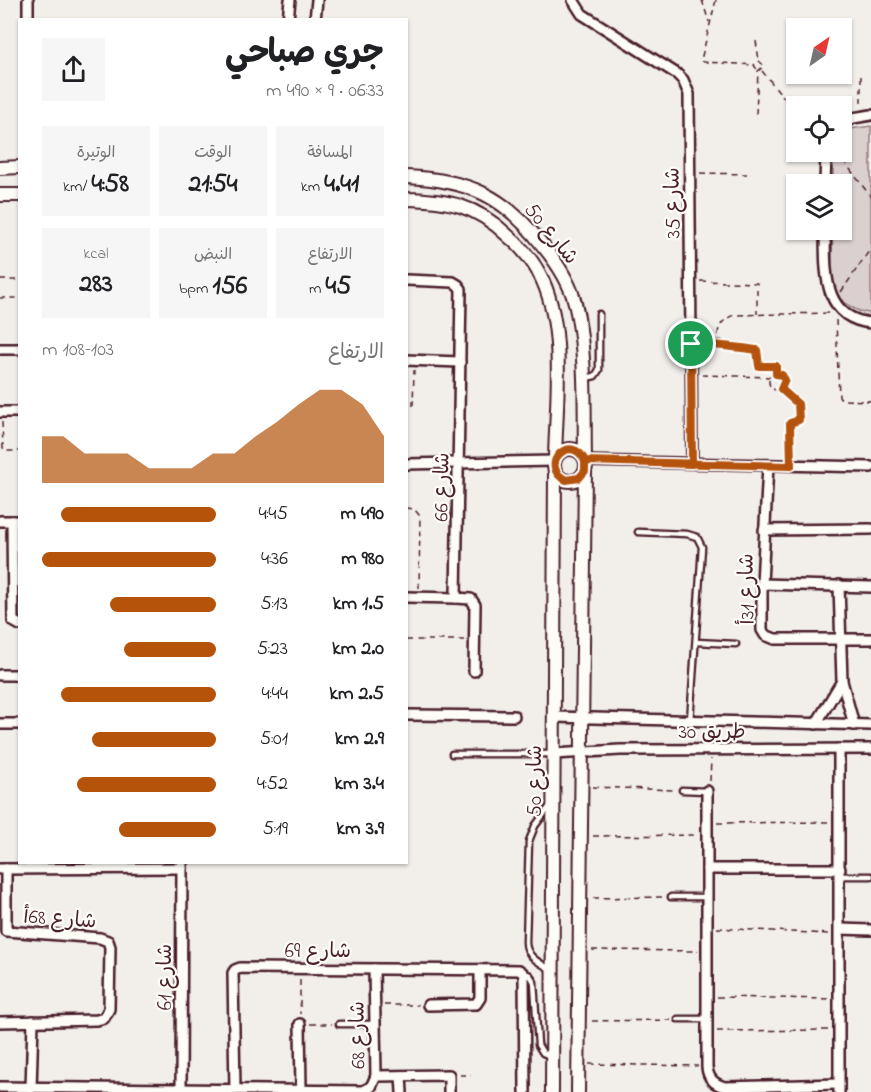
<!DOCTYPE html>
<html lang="ar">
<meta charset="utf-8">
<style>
:root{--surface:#fff;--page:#f6f6f6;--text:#202124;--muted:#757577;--accent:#b45309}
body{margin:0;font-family:"Indie Flower","Playpen Sans Arabic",sans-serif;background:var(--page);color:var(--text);direction:rtl;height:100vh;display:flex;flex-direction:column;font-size:22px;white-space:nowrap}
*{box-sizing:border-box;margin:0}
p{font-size:20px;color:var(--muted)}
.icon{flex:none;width:33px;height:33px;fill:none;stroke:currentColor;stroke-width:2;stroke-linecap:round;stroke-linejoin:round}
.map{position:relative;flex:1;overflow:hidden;direction:ltr}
.panel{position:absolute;left:18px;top:18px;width:390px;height:846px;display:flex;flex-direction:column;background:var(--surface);border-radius:0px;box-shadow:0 2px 4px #0004;direction:rtl}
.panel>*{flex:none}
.needle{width:39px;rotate:34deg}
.fabs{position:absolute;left:786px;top:18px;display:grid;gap:12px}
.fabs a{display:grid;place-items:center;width:66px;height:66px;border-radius:0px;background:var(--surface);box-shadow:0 2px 4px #0004;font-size:30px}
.pin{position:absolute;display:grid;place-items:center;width:51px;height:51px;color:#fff;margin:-26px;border:3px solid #fff;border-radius:50%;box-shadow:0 2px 6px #0007}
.round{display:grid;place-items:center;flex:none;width:63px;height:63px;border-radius:0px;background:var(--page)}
.headline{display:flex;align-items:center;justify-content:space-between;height:102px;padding:0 24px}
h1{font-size:33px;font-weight:700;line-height:45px}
.metrics{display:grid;grid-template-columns:repeat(3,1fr);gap:9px;height:102px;padding:6px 24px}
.metrics div{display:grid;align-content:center;border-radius:0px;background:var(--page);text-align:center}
.metrics b{font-size:26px;font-weight:700}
.metrics small{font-size:16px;font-weight:400}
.metrics p{font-size:16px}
.chart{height:168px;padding:12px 24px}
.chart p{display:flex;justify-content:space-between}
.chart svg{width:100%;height:108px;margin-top:6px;fill:var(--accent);opacity:.7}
ul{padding:0 24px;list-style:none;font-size:20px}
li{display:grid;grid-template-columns:96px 72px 1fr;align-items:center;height:45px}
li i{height:15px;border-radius:8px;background:var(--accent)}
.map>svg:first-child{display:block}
.green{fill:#d9d0cf;stroke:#92787d;stroke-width:1.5}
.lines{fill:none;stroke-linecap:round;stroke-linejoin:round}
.service-casing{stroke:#4a1f2b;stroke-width:9}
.minor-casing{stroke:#4a1f2b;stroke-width:14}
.tertiary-casing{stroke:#4a1f2b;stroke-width:16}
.path{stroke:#4a1f2b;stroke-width:1.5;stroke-dasharray:6 4.5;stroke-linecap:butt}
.service{stroke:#fdfcf7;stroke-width:4.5}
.minor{stroke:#fdfcf7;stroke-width:9}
.tertiary{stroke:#fdfcf7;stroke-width:12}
.route-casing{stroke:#fff;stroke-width:12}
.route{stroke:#b45309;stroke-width:8}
.labels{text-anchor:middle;stroke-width:4.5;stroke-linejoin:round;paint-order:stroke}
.street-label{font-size:21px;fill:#4a1f2b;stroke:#fdfcf7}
</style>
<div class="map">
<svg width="871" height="1092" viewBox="0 0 871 1092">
<rect width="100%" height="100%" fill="#f2efeb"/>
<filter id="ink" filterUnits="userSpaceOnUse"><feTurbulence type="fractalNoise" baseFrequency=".0167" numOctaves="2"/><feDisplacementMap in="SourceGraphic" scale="12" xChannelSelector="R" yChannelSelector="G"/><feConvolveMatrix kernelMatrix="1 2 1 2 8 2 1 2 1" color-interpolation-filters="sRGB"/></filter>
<g filter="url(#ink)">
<!-- green -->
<path class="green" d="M 871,126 L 871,313 C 855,313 836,300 833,283 C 830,266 833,246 833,230 L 842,230 L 842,184 L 833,184 L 833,158 L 835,152 L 842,152 L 842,138 L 850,129 Z"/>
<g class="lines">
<defs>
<g id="service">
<path d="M 691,344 L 720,344"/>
<path d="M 586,378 L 595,376 L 599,370 L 599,314"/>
<path d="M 638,532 L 687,534 L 697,537 L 702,547 L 690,721"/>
<path d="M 696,642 L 736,644"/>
<path d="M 452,754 L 554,754"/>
<path d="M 682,790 L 707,791"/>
<path d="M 550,806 L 535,826 L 529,841 L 526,942 C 526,957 540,963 552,970"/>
<path d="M 840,876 L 871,876"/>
<path d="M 671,897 L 707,897"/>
<path d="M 523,972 L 530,975 L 534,982 L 538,1045 L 543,1053 L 550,1056"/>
<path d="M 678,1019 L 707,1019"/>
<path d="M 339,1024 L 375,1024"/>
</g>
<g id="minor">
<path d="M 573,0 L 582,14 L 677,74 L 683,80 L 689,94 L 692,463"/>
<path d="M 28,20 L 28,0"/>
<path d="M 288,20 L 290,0"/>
<path d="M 315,20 L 317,0"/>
<path d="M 842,125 L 853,118 L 871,115"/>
<path d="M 825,184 L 826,152"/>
<path d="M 825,230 C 826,266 820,318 871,323"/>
<path d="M 406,280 L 453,282 L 458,285 L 461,289 L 456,598 L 471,599 L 475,605 L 474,671"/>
<path d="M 0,349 L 20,349"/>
<path d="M 406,360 L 460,362"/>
<path d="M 0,412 L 20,412"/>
<path d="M 585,461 L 871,467"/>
<path d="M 406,464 L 555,461"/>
<path d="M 768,465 L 762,584 L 762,630 L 765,635 L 775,639 L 871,639"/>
<path d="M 0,521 L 20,521"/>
<path d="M 12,521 L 13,621 L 20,625"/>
<path d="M 764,530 L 871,529"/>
<path d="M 762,584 L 871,587"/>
<path d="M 839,585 L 842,681 L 854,725"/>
<path d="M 406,597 L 456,598"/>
<path d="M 0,675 L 20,675"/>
<path d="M 406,715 L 514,716"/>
<path d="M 554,717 L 871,725"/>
<path d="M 0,724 L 20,724"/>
<path d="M 816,724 L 842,681"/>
<path d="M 554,754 L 620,750 L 871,749"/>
<path d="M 707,791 L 707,1067 C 708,1078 713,1084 725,1087 L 839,1084"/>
<path d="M 0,869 L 182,868"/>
<path d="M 707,869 L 840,869"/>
<path d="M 840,929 L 871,930"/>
<path d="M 428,1005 L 476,1004 L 480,998 L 480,970"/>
<path d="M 0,1022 L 97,1020 L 104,1018 L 109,1009 L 110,947 L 108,941 L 100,938 L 6,931 L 6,869"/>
<path d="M 300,1024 L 301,1090"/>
<path d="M 376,1076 L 449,1075 L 449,1092"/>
<path d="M 401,1076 L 402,1092"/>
<path d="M 0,1087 L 363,1091 L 371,1087 L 376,1076 L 374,969"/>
<path d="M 31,1089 L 33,1021"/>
<path d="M 235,1090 L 233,973 L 235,970 L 240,968 L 519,970 L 523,973 L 524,977 L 525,1092"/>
<path d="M 181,1092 L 182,862"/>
<path d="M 839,1092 L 839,749"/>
</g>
<g id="tertiary">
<path d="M 0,168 L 20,167"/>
<path d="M 406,177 C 470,180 505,196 544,247 C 557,263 570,283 575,303 C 587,353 584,408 585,459"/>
<path d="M 0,195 L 20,195"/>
<path d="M 406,199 C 448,200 476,205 507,235 C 520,246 531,258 539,273 C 567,325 556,402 555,459"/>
<circle cx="570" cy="465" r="16"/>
<path d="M 552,1092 L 555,471"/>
<path d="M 578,1092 L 585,471"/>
</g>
</defs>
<!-- service casing -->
<use href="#service" class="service-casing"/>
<!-- minor casing -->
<use href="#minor" class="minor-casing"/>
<!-- tertiary casing -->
<use href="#tertiary" class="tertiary-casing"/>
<!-- path -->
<g class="path">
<path d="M 702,0 L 709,22"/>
<path d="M 716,0 L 701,60 L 704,62 L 754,65"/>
<path d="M 756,41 L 759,60"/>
<path d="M 762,71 L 796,112"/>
<path d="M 861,76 L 861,105"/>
<path d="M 831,106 L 833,103 L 844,101 L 845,112"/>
<path d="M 756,114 L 758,71 L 764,66 L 759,61 L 754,65 L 758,71"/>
<path d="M 837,152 L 871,197"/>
<path d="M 700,173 L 747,174"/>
<path d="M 791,203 L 796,203"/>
<path d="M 0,280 L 20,280"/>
<path d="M 700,281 L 757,283 L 757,314"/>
<path d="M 841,292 L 871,248"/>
<path d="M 0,298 L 20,298"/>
<path d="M 836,320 L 839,397 L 844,400 L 871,401"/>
<path d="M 718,335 C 718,325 724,319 734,315 L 830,313"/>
<path d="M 727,347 L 757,350 L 759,366 L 776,366 L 776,374"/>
<circle cx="777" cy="382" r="8"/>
<path d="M 702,375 L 770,377"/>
<path d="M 781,389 L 798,404 L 799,420 L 790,423 L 791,456"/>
<path d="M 413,406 L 414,370"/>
<path d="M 2,422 L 3,448 L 7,451 L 20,451"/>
<path d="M 406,508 L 414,509 L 420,516 L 419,588"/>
<path d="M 406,640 L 464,640"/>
<path d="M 710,781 L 711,759"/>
<path d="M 593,787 L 675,790"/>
<path d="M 717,823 L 829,822"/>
<path d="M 593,836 L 696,835"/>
<path d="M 593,898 L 663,897"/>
<path d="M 717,928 L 829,934"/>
<path d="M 592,950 L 698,951"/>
<path d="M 300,980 L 300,1014"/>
<path d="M 717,997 L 829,999"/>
<path d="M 384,1005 L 418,1005"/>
<path d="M 592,1021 L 671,1020"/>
<path d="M 310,1024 L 332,1024"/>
<path d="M 717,1031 L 829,1030"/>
<path d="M 589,1064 L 698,1066"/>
<path d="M 460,1075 L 471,1075"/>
</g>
<!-- service -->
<use href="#service" class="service"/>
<!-- minor -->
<use href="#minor" class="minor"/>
<!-- tertiary -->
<use href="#tertiary" class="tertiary"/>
</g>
</g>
<g class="lines" filter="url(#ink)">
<defs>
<path id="route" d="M 691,344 L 692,464 L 585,461 C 571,431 537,466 566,480 L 579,478 L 585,471 L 585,461 L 791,466 L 790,423 L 799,420 L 798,404 L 781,389 L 785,380 L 782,375 L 776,374 L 776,366 L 759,366 L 757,350 C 735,347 714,344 691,344"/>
</defs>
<!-- route casing -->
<use href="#route" class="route-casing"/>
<!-- route -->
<use href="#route" class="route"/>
</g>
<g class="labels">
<!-- street labels -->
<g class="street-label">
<text transform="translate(672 203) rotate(-91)" y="7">شارع 35</text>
<text transform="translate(552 233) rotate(51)" y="7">شارع 50</text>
<text transform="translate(441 487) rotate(-89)" y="7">شارع 66</text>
<text transform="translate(746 589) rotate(-91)" y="7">شارع 31أ</text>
<text x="712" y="738">طريق 30</text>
<text transform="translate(534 781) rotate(-90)" y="7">شارع 50</text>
<text transform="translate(60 918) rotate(4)" y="7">شارع 68أ</text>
<text x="318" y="957">شارع 69</text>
<text transform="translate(164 977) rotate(-90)" y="7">شارع 61</text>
<text transform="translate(357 1035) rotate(-91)" y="7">شارع 68</text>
</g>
</g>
</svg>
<div class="fabs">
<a><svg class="needle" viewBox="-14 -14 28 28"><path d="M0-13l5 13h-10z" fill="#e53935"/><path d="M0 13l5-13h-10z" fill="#757577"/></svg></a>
<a><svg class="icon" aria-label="locate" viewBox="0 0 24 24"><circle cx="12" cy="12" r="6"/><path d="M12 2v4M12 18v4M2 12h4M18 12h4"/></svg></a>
<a><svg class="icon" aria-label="layers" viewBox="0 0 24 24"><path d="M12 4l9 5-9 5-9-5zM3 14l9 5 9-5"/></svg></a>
</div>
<div class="pin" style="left:691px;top:344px;background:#1e9e55"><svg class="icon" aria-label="arrive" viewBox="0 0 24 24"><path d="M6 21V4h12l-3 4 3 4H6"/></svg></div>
<section class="panel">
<div class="headline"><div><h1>جري صباحي</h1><p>06:33 · 9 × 490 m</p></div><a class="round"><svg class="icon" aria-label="share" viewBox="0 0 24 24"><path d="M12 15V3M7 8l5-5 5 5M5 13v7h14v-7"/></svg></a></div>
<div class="metrics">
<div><p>المسافة</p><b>4.41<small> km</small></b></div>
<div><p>الوقت</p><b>21:54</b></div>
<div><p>الوتيرة</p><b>4:58<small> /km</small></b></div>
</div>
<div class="metrics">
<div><p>الارتفاع</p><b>45<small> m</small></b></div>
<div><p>النبض</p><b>156<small> bpm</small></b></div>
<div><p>kcal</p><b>283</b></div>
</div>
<div class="chart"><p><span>الارتفاع</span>103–108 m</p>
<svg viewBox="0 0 160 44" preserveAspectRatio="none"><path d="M0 44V25L10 25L20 32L30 32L40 32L50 38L60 38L70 38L80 32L90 32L100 25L110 19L120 12L130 6L140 6L150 12L160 25V44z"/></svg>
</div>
<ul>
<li><b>490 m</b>4:45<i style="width:89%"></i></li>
<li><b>980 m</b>4:36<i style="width:100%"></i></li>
<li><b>1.5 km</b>5:13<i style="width:61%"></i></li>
<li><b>2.0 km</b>5:23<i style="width:53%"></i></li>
<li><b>2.5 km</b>4:44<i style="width:89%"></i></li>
<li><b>2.9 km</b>5:01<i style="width:71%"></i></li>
<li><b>3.4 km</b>4:52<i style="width:80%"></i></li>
<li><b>3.9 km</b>5:19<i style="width:56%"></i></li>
</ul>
</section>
</div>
